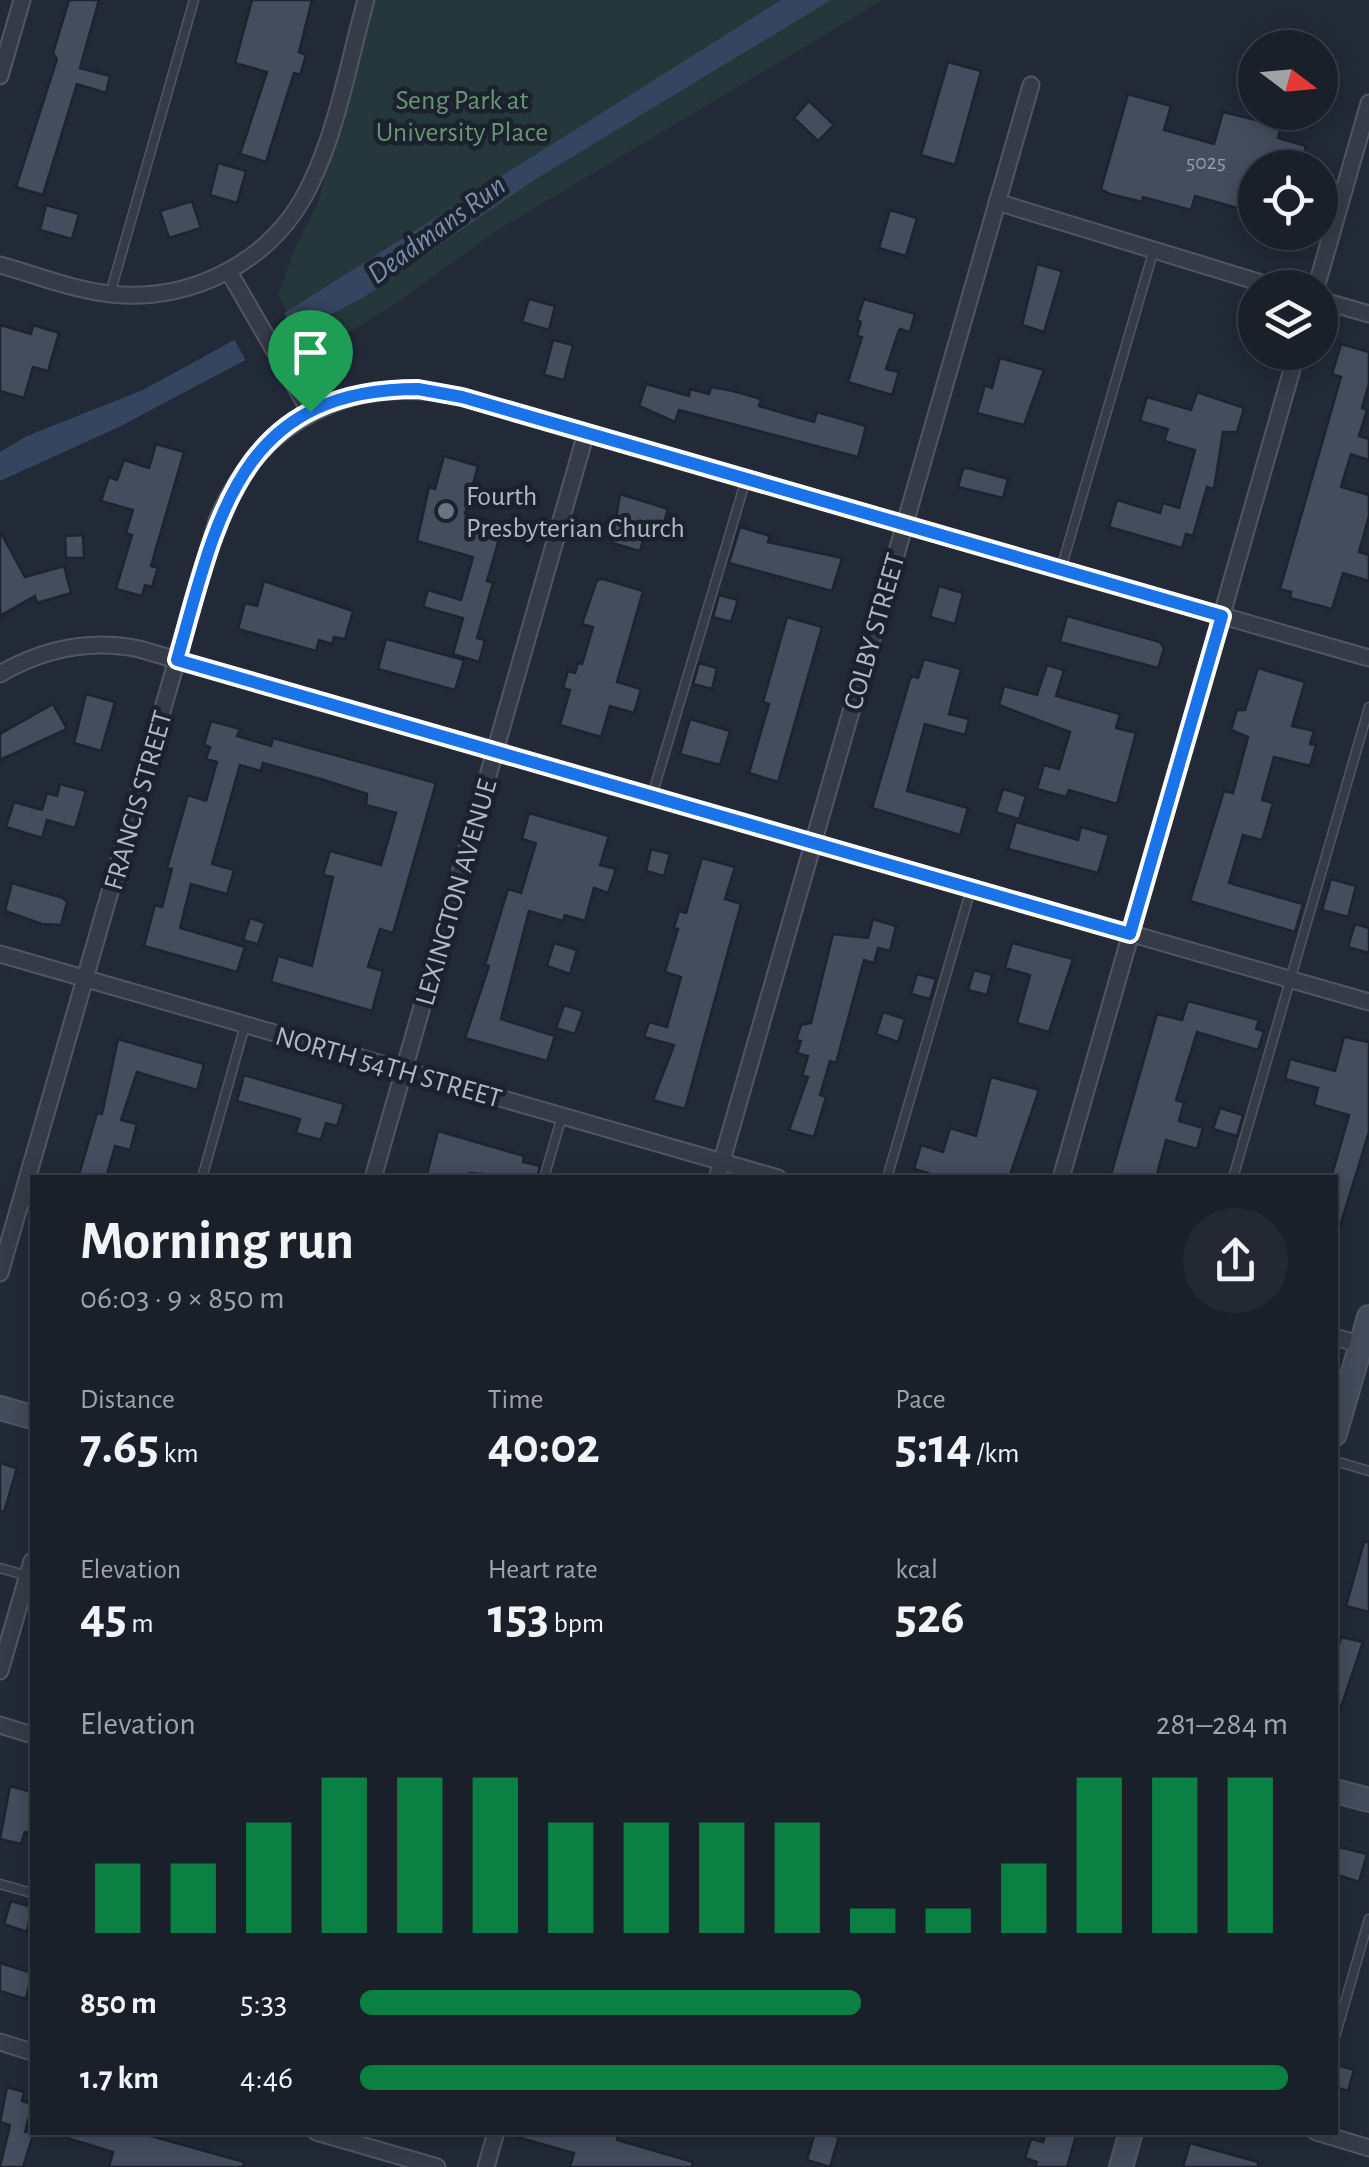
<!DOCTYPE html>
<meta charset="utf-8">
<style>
:root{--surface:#1a202a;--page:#232832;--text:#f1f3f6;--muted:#9fa3a8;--line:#383e47;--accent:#0b8043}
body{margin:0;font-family:"Alegreya Sans",sans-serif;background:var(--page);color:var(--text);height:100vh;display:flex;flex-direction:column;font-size:38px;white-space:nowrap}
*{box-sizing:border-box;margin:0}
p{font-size:32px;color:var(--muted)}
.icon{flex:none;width:55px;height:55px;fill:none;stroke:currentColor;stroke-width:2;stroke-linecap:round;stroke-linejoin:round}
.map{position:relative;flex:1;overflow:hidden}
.panel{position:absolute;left:30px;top:1175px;width:1308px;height:960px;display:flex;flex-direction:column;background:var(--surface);border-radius:0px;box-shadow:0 5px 25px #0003,0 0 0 2px var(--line)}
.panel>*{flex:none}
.needle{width:65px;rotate:106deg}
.tools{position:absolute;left:1238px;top:30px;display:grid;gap:20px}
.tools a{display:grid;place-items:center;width:100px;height:100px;border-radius:50%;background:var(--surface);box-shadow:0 5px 25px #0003,0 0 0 2px var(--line);font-size:50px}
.pin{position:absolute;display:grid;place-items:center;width:85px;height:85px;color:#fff;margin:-102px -42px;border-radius:50% 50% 50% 0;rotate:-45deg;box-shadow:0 0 10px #0007}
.pin .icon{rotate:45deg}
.round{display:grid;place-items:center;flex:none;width:105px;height:105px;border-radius:52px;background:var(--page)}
.summary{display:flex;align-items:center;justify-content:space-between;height:170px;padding:0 50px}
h1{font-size:55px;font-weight:700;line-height:75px}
.stats{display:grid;grid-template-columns:repeat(3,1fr);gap:15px;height:170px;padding:10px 50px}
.stats div{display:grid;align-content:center}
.stats b{font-size:50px;font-weight:700}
.stats small{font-size:28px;font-weight:400}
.stats p{font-size:28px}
.chart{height:280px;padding:20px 50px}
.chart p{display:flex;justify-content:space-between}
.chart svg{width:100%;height:180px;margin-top:10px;stroke:var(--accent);stroke-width:6}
ul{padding:0 50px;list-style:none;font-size:32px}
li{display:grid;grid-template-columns:160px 120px 1fr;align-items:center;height:75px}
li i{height:25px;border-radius:12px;background:var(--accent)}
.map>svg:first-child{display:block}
.green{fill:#25373a}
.water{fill:#36455f}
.pier{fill:#222a38}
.building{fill:#434d5d;stroke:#1d232f;stroke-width:2.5}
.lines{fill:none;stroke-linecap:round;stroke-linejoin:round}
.lane-casing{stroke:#505763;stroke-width:11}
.street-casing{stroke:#505763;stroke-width:19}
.secondary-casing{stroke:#505763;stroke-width:26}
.lane{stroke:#353c48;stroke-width:8}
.street{stroke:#353c48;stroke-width:15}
.secondary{stroke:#434b5b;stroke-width:22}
.route-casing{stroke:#fff;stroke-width:20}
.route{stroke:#1a73e8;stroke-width:12}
.worship-dot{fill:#6b7280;stroke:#1b212d;stroke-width:4}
.labels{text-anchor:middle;stroke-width:9;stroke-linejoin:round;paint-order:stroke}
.number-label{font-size:22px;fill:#959cab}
.park-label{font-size:28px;fill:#689474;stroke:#1b212d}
.poi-label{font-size:28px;fill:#b0b7c5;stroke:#1b212d;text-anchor:start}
.street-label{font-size:28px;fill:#b0b7c5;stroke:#1b212d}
.water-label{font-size:30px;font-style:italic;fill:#798dac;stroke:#1b212d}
</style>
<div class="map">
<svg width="1369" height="2167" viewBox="0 0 1369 2167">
<rect width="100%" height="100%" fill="#222a38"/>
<!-- green -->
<path class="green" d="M 376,0 L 883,0 L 493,233 L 391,307 L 312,354 L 278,296 L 294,250 L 318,202 Z"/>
<!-- water -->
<path class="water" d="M 781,0 L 831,0 L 534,180 L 364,297 L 119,427 L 0,481 L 0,452 L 27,436 L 143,390 L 289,310 Z"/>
<!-- pier -->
<path class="pier" d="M 282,309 L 299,339 L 249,366 L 233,337 Z"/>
<!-- building -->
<g class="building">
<path d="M 69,0 L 99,0 L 80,68 L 110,76 L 106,93 L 77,84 L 43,195 L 16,187 L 57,59 L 53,53 Z"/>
<path d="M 252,0 L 312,0 L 299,52 L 306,55 L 300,75 L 294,73 L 266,162 L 240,154 L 267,72 L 235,63 Z"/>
<path d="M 948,62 L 981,71 L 955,165 L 921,155 Z"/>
<path d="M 1128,94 L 1171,106 L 1164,130 L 1214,144 L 1223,112 L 1281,126 L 1278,138 L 1306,146 L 1300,168 L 1255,168 L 1255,213 L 1195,196 L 1191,210 L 1143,197 L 1142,202 L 1110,194 L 1101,189 Z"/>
<path d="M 809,101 L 834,125 L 818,141 L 794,118 Z"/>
<path d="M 218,163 L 246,171 L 237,203 L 210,195 Z"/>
<path d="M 192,201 L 201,228 L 169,238 L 160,211 Z"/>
<path d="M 46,205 L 79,214 L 72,239 L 40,230 Z"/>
<path d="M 890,210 L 917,218 L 906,256 L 879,248 Z"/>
<path d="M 1037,264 L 1062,271 L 1044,332 L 1022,325 Z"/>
<path d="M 529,299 L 555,306 L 549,330 L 522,322 Z"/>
<path d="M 864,299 L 915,314 L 910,332 L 900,329 L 898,333 L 886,369 L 899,372 L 892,395 L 848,382 L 862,337 L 857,336 L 861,322 L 857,320 Z"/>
<path d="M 0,325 L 31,334 L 33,325 L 59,333 L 48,371 L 33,367 L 24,398 L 0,391 Z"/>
<path d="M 553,340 L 573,345 L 564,380 L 544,375 Z"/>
<path d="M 1341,344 L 1369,352 L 1369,384 L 1362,408 L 1367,410 L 1359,436 L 1369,439 L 1369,460 L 1351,454 L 1341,487 L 1369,495 L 1369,516 L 1359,552 L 1369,555 L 1369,581 L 1343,573 L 1332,609 L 1290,598 L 1291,592 L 1280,589 L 1341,377 L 1332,374 Z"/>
<path d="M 1000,358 L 1044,370 L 1024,425 L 977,413 L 985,385 L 992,388 Z"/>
<path d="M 646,384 L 689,396 L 690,389 L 709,394 L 711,387 L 733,391 L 761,399 L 759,406 L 814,422 L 817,412 L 866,426 L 858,457 L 679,410 L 675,422 L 639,406 Z"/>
<path d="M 1197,392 L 1244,408 L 1237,432 L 1223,432 L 1214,489 L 1207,487 L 1193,536 L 1186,534 L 1182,548 L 1109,527 L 1117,500 L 1160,513 L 1163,503 L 1179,508 L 1195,450 L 1164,441 L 1168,429 L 1140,421 L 1147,397 L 1191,410 Z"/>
<path d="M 156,444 L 184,452 L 151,566 L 158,568 L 152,587 L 145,585 L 142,596 L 116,589 L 132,535 L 126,533 L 133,510 L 101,501 L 109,477 L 117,480 L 124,460 L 149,468 Z"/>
<path d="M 444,456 L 478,466 L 465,514 L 503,525 L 487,581 L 493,583 L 477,638 L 485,640 L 479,662 L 453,654 L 463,618 L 423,607 L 428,590 L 461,600 L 473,557 L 417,541 L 429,487 L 435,489 Z"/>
<path d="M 968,468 L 1008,479 L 1003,498 L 958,487 L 963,469 Z"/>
<path d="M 620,494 L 668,509 L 661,533 L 646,529 L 640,551 L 612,543 Z"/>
<path d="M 740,527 L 770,536 L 768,542 L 842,558 L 832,591 L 729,563 Z"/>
<path d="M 0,531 L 25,577 L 64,566 L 71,593 L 37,603 L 35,596 L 0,616 Z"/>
<path d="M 83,535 L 84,558 L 66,558 L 65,536 Z"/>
<path d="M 603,579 L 643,591 L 617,682 L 641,689 L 634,713 L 610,706 L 601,737 L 560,725 L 570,690 L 563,688 L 568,671 L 575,673 L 578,663 L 582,664 L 593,627 L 582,624 L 597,580 Z"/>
<path d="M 264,581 L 353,611 L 345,639 L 334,637 L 332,644 L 319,640 L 316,651 L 238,629 L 245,603 L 257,606 Z"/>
<path d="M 939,586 L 963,593 L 955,624 L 930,617 Z"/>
<path d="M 719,595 L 738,600 L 731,622 L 713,617 Z"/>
<path d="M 1067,616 L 1160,642 L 1164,648 L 1158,668 L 1060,642 Z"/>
<path d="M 787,617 L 822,627 L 778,782 L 749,773 L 769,704 L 763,702 Z"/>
<path d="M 386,639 L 464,660 L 455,690 L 378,669 Z"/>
<path d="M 924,659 L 961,669 L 949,714 L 969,719 L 965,735 L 925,724 L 907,791 L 968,808 L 960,835 L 872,808 L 911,676 L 918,678 Z"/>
<path d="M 699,663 L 717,668 L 712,689 L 693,684 Z"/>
<path d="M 1047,665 L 1064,670 L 1056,696 L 1120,714 L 1116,728 L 1136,733 L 1117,804 L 1069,790 L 1066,797 L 1037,789 L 1044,765 L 1059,769 L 1070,732 L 999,705 L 1004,686 L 1037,695 Z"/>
<path d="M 1258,668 L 1305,682 L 1292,726 L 1314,731 L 1310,744 L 1316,745 L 1310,766 L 1274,757 L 1262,800 L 1273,803 L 1262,840 L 1243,835 L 1229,883 L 1303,904 L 1295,932 L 1190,901 L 1224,791 L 1233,793 L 1248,737 L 1231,730 L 1237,710 L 1245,710 Z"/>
<path d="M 86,694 L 115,702 L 101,751 L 74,743 Z"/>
<path d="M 53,704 L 67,729 L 0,760 L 0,734 Z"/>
<path d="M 690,719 L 730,731 L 720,765 L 680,754 Z"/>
<path d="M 211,721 L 240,729 L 237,736 L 271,746 L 273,738 L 436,783 L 393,933 L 380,929 L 368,967 L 383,971 L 372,1011 L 271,982 L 278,956 L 312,966 L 333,877 L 323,875 L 330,851 L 381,865 L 396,813 L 366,805 L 367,794 L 324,780 L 263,763 L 261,771 L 240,765 L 212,864 L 234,870 L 227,894 L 191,884 L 180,928 L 245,947 L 237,972 L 144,946 L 155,905 L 162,907 L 172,869 L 167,868 L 188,795 L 206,801 L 217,762 L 206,759 L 210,747 L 204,745 Z"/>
<path d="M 60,784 L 86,791 L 75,828 L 47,820 L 42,838 L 6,827 L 14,802 L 42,810 L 47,793 L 57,796 Z"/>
<path d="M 1003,789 L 1026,796 L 1019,819 L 996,812 Z"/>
<path d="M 529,813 L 609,836 L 600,865 L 616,869 L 608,893 L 594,888 L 585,921 L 565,915 L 563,921 L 529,911 L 501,1019 L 555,1036 L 547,1061 L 465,1038 L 489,966 L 485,965 L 508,889 L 521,893 L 536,843 L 522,839 Z"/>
<path d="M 1016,822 L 1078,840 L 1081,827 L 1109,835 L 1098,873 L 1008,849 Z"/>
<path d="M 651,849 L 670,854 L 664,876 L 646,871 Z"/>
<path d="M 702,858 L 735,867 L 725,899 L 741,904 L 685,1109 L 653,1100 L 674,1045 L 644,1037 L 649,1022 L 667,1027 L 681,977 L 665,972 L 678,929 L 674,928 L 679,911 L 686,913 Z"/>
<path d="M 1331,879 L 1356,886 L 1348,917 L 1322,910 Z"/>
<path d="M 12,883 L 63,898 L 67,902 L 61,925 L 42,924 L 5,911 Z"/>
<path d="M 250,918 L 265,923 L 258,944 L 243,940 Z"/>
<path d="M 873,919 L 896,926 L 890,951 L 878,948 L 874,963 L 864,960 L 836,1063 L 830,1061 L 820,1095 L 826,1097 L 814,1137 L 789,1130 L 808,1077 L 802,1076 L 808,1056 L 797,1053 L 801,1041 L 796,1040 L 801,1025 L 811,1023 L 833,934 L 868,938 Z"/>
<path d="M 1355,924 L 1369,928 L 1369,953 L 1348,947 Z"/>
<path d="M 554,943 L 577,950 L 570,974 L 547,966 Z"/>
<path d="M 1012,943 L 1073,959 L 1049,1032 L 1017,1023 L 1030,975 L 1005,968 Z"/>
<path d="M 974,970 L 992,975 L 987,995 L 968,990 Z"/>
<path d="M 917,974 L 936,979 L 930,999 L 911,994 Z"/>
<path d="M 1188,1001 L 1259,1020 L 1256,1029 L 1264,1031 L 1258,1050 L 1197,1032 L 1176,1100 L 1184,1102 L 1179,1121 L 1203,1128 L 1197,1149 L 1166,1140 L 1156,1178 L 1110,1178 L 1157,1014 L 1182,1020 Z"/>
<path d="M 564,1005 L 583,1011 L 575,1034 L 556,1028 Z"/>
<path d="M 883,1012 L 905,1019 L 898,1042 L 876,1034 Z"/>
<path d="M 1344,1037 L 1369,1042 L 1369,1132 L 1340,1226 L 1335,1225 L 1335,1178 L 1331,1178 L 1349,1115 L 1314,1105 L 1318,1088 L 1285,1079 L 1290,1059 L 1335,1071 Z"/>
<path d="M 118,1039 L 204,1064 L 197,1090 L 137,1072 L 121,1120 L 137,1124 L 130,1150 L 115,1146 L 106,1178 L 78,1178 L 97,1113 L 102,1114 Z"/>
<path d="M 244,1075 L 344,1104 L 337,1126 L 326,1123 L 321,1140 L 296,1133 L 300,1119 L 237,1101 Z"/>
<path d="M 991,1077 L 1039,1090 L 1009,1178 L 944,1178 L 914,1169 L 921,1145 L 943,1152 L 950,1128 L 976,1136 Z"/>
<path d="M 1220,1108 L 1243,1115 L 1237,1136 L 1213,1129 Z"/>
<path d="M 438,1131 L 524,1156 L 523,1162 L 540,1166 L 537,1178 L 470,1173 L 469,1178 L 426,1178 Z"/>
<path d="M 0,1463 L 17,1468 L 4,1512 L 0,1511 Z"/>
<path d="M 1364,1542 L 1369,1542 L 1369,1612 L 1346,1606 Z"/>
<path d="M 1341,1637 L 1363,1642 L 1340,1710 L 1335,1709 L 1335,1660 Z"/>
<path d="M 10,1786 L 32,1792 L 32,1834 L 25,1832 L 21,1844 L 0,1839 Z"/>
<path d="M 1335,1846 L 1367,1854 L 1359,1882 L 1335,1874 Z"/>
<path d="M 11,1901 L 32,1907 L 27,1932 L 4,1924 Z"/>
<path d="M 0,1963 L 32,1973 L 26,1999 L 0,1991 Z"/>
<path d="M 1335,2064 L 1354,2070 L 1348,2091 L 1335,2087 Z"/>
<path d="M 7,2087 L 24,2092 L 22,2101 L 32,2104 L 25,2132 L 34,2132 L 23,2167 L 0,2167 L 10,2125 L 0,2122 Z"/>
<path d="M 64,2132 L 137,2132 L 244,2162 L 243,2167 L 109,2167 L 113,2152 L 64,2137 Z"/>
<path d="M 518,2132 L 619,2132 L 617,2140 L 693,2162 L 692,2167 L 570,2167 L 574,2153 L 517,2137 Z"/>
<path d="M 815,2132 L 839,2137 L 830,2167 L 807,2160 Z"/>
<path d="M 1046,2132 L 1077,2132 L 1067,2167 L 1035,2167 L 1037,2162 L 1025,2158 L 1031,2139 L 1043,2142 Z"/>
<path d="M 1190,2143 L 1258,2162 L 1258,2167 L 1183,2167 Z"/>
</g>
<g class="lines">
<defs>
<g id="lane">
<path d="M 110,294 L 194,0"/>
<path d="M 1061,569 L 1154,249"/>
<path d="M 652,796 L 746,479"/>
<path d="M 202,1178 L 245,1025"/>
<path d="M 544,1178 L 562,1116"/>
<path d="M 887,1178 L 971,889"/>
<path d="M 1233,1178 L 1369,707"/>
<path d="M 1335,1461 L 1369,1471"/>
<path d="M 0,1568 L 28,1576"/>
<path d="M 0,1884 L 32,1893"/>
<path d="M 1335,2037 L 1369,1919"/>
</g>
<g id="street">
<path d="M 0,76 L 22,0"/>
<path d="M 997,202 L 1278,288"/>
<path d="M 0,265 C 36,275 73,290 111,294 C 194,303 276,259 311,183 C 338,127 349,60 366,0"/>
<path d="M 229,272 L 310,412"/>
<path d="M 1316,288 L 1369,103"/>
<path d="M 1320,300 L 1369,314"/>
<path d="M 0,674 C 43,649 90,639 139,649 L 1369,1002"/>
<path d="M 0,954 L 778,1178"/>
<path d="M 373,1178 L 586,433"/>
<path d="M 717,1178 L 1031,85"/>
<path d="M 1061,1178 L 1297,352"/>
<path d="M 0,1273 L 217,521 C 258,419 356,372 462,397 L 1369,658"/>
<path d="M 1335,1337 L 1369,1347"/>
<path d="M 0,1671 L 32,1561"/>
<path d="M 0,1725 L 32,1735"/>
<path d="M 0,2042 L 32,2052"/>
<path d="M 316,2132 L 437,2167"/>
<path d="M 1316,2132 L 1369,2148"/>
<path d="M 486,2167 L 496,2132"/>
</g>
<g id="secondary">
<path d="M 0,1408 L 32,1417"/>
<path d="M 1335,1434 L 1369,1317"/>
<path d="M 1335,1791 L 1369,1800"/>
<path d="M 1121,2167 L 1131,2132"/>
</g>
</defs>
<!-- lane casing -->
<use href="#lane" class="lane-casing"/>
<!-- street casing -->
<use href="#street" class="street-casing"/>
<!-- secondary casing -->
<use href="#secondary" class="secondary-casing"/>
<!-- lane -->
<use href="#lane" class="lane"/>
<!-- street -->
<use href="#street" class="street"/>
<!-- secondary -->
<use href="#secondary" class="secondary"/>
</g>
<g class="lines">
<defs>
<path id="route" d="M 418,389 L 462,397 L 1222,616 L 1130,934 L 177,660 C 217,519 238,389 418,389 Z"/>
</defs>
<!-- route casing -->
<use href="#route" class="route-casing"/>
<!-- route -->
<use href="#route" class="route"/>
</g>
<!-- markers -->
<circle class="worship-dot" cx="446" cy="511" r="10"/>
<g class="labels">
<!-- number labels -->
<g class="number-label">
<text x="1206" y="169">5025</text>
</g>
<!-- park labels -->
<g class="park-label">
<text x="462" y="109">Seng Park at<tspan x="462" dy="32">University Place</tspan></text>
</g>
<!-- poi labels -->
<g class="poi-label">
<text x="466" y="505">Fourth<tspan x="466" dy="32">Presbyterian Church</tspan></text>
</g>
<!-- street labels -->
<g class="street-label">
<text transform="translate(873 631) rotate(-74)" y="10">COLBY STREET</text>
<text transform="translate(137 800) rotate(-74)" y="10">FRANCIS STREET</text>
<text transform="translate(455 892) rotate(-74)" y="10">LEXINGTON AVENUE</text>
<text transform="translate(389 1066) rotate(16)" y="10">NORTH 54TH STREET</text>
</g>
<!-- water labels -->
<g class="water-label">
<text transform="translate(436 229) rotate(-36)" y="10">Deadmans Run</text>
</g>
</g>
</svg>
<div class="tools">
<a><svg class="needle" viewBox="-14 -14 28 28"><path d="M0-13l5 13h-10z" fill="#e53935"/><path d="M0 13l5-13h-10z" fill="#9fa3a8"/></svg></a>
<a><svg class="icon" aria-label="locate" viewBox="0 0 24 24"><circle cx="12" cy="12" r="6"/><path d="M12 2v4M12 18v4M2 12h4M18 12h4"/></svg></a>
<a><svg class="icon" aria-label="layers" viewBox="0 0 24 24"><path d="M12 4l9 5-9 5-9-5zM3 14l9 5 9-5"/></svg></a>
</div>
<div class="pin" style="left:310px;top:412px;background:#1e9e55"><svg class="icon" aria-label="arrive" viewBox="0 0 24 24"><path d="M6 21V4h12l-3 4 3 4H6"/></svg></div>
<section class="panel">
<div class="summary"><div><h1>Morning run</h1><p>06:03 · 9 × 850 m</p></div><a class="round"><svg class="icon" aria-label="share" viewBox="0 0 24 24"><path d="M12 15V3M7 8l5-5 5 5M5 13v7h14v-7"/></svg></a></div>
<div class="stats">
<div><p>Distance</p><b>7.65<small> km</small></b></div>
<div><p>Time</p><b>40:02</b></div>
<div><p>Pace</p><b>5:14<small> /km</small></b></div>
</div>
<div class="stats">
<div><p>Elevation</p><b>45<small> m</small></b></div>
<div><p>Heart rate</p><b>153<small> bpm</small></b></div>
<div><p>kcal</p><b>526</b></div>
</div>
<div class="chart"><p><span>Elevation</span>281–284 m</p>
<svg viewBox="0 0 160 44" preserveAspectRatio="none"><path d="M5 44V27M15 44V27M25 44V17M35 44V6M45 44V6M55 44V6M65 44V17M75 44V17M85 44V17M95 44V17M105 44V38M115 44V38M125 44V27M135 44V6M145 44V6M155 44V6"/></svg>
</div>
<ul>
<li><b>850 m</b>5:33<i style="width:54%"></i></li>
<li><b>1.7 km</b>4:46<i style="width:100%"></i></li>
</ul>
</section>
</div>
